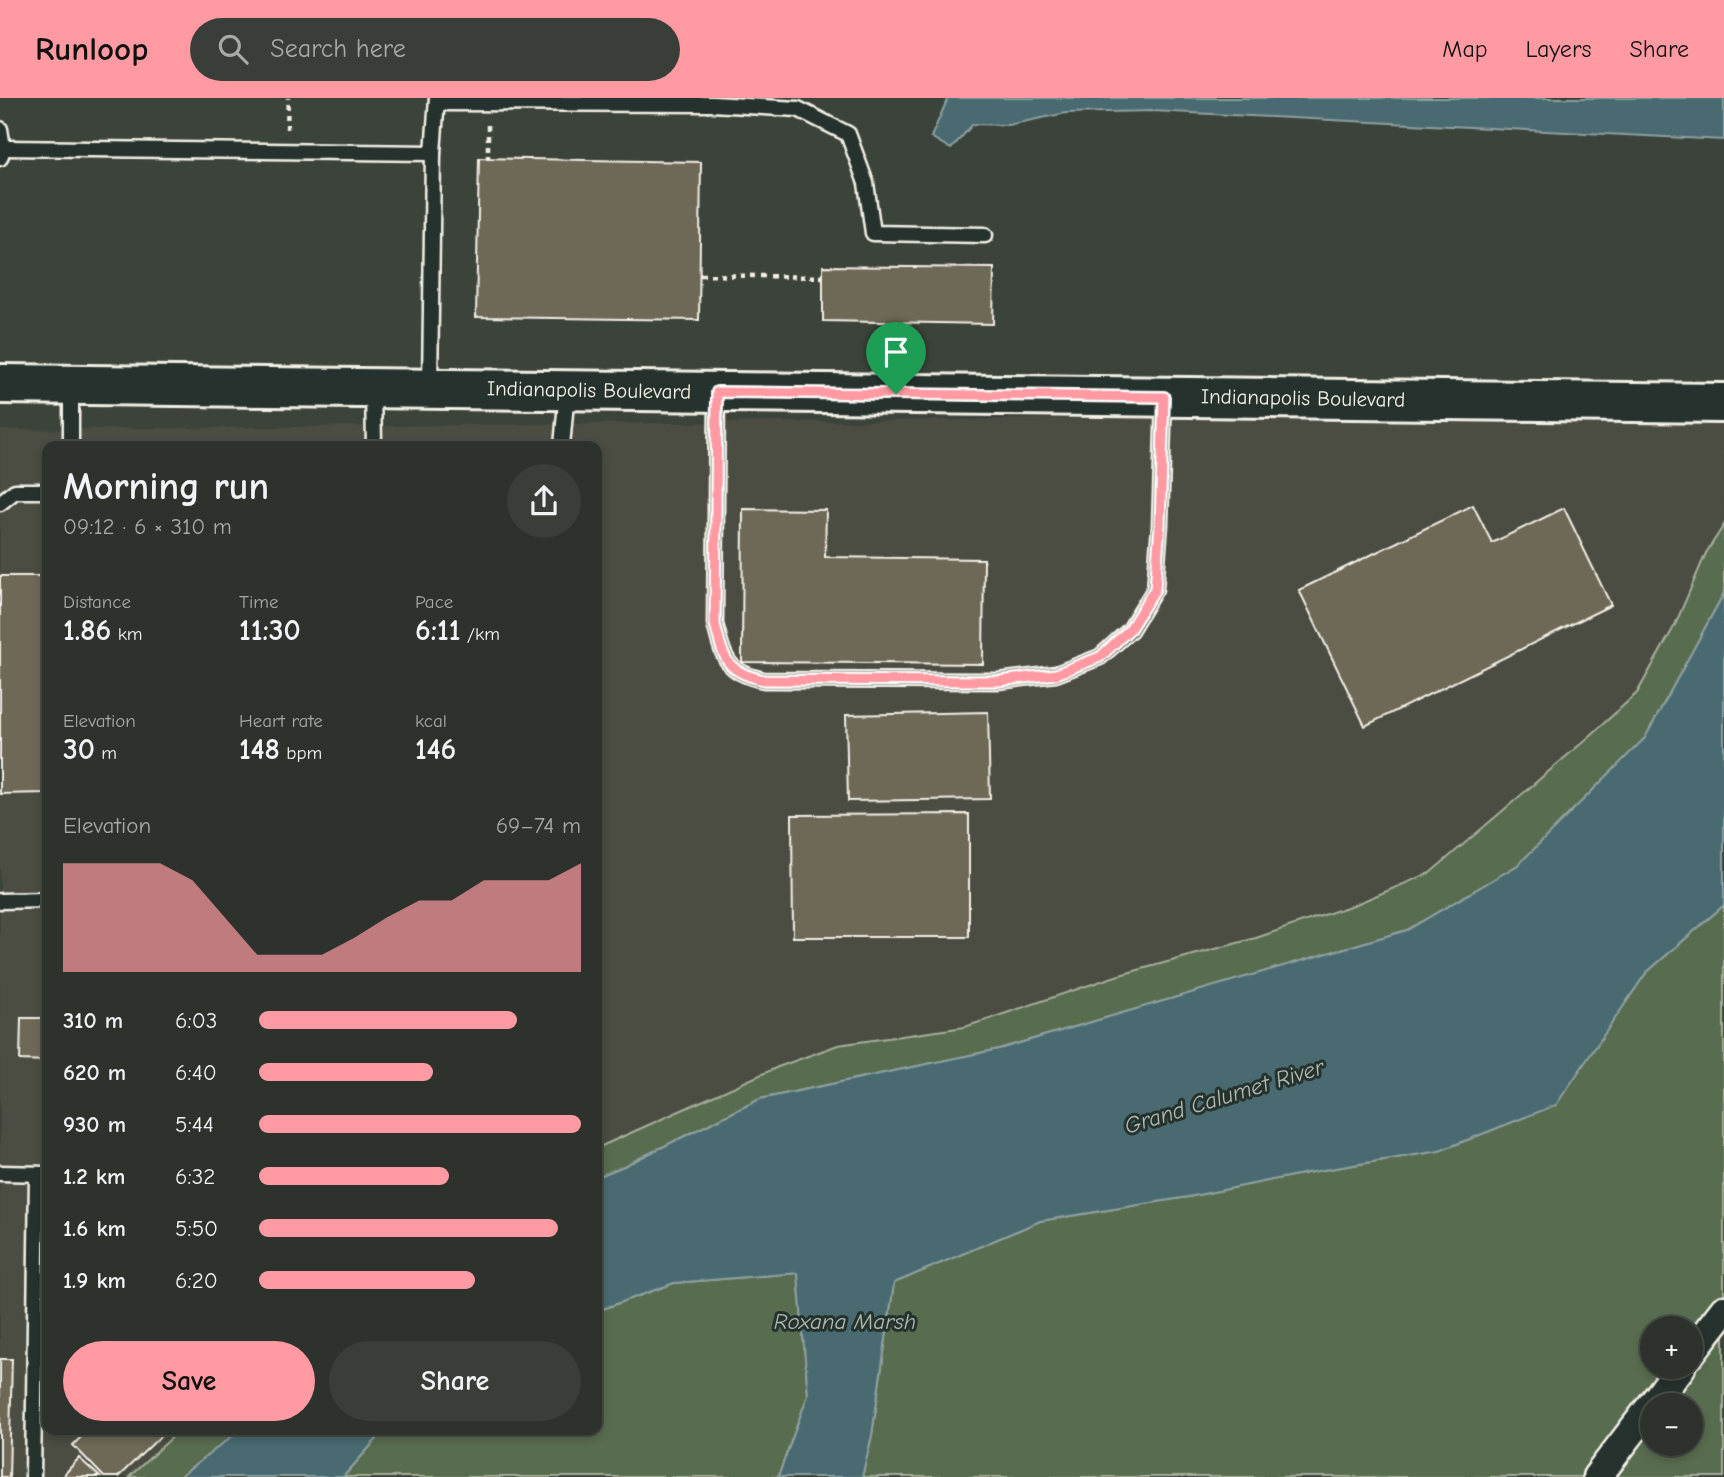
<!DOCTYPE html>
<meta charset="utf-8">
<style>
:root{--surface:#2d322c;--page:#393e38;--text:#f1f3f6;--muted:#a7aaa9;--line:#484d48;--accent:#ff9aa2}
body{margin:0;font-family:"Comic Neue",sans-serif;background:var(--page);color:var(--text);height:100vh;display:flex;flex-direction:column;font-size:26px;white-space:nowrap}
*{box-sizing:border-box;margin:0}
p{font-size:23px;color:var(--muted)}
.icon{flex:none;width:38px;height:38px;fill:none;stroke:currentColor;stroke-width:2;stroke-linecap:round;stroke-linejoin:round}
.map{position:relative;flex:1;overflow:hidden}
.details{position:absolute;left:42px;top:343px;width:560px;height:994px;display:flex;flex-direction:column;background:var(--surface);border-radius:14px;box-shadow:0 4px 10px #0003,0 0 0 2px var(--line)}
.details>*{flex:none}
.fabs{position:absolute;left:1640px;top:1218px;display:grid;gap:14px}
.fabs a{display:grid;place-items:center;width:63px;height:63px;border-radius:50%;background:var(--surface);box-shadow:0 4px 10px #0003,0 0 0 2px var(--line);font-size:35px}
.pin{position:absolute;display:grid;place-items:center;width:60px;height:60px;color:#fff;margin:-72px -30px;border-radius:50% 50% 50% 0;rotate:-45deg;box-shadow:0 0 7px #0007}
.pin .icon{rotate:45deg}
.round{display:grid;place-items:center;flex:none;width:74px;height:74px;border-radius:37px;background:var(--page)}
.headline{display:flex;align-items:center;justify-content:space-between;height:119px;padding:0 21px}
h1{font-size:38px;font-weight:800;line-height:52px}
.stats{display:grid;grid-template-columns:repeat(3,1fr);gap:10px;height:119px;padding:7px 21px}
.stats div{display:grid;align-content:center}
.stats b{font-size:30px;font-weight:800}
.stats small{font-size:19px;font-weight:400}
.stats p{font-size:19px}
.chart{height:196px;padding:14px 21px}
.chart p{display:flex;justify-content:space-between}
.chart svg{width:100%;height:126px;margin-top:7px;fill:var(--accent);opacity:.7}
.button{display:flex;gap:14px;margin-top:auto;padding:14px 21px}
.button a{flex:1;height:80px;border-radius:42px;background:var(--accent);color:#111;font-size:28px;font-weight:800;line-height:80px;text-align:center}
.button a+a{background:var(--page);color:var(--text)}
ul{padding:0 21px;list-style:none;font-size:23px}
li{display:grid;grid-template-columns:112px 84px 1fr;align-items:center;height:52px}
li i{height:18px;border-radius:9px;background:var(--accent)}
header{display:flex;align-items:center;gap:42px;box-sizing:border-box;height:98px;padding:0 35px;background:var(--accent);color:#111}
header strong{font-size:33px}
nav{display:flex;gap:38px;margin-inline-start:auto;font-size:24px}
.search{width:490px;height:63px;background:var(--page);display:flex;align-items:center;gap:18px;box-sizing:border-box;padding:0 24px;border-radius:38px;color:var(--muted);font-size:26px}
.map>svg:first-child{display:block}
.built{fill:#4b4e43}
.green{fill:#586c50;stroke:#a6ae9c;stroke-width:2;fill-rule:evenodd}
.water{fill:#4a6a71;stroke:#8ea0a1;stroke-width:2}
.building{fill:#6e6757;stroke:#f4f1e8;stroke-width:2}
.lines{fill:none;stroke-linecap:round;stroke-linejoin:round}
.service-casing{stroke:#f4f1e8;stroke-width:19}
.minor-casing{stroke:#f4f1e8;stroke-width:33}
.primary-casing{stroke:#f4f1e8;stroke-width:44}
.path{stroke:#f4f1e8;stroke-width:4.5;stroke-dasharray:5 5;stroke-linecap:butt}
.service{stroke:#26332d;stroke-width:14}
.minor{stroke:#26332d;stroke-width:28}
.primary{stroke:#26332d;stroke-width:38}
.route-casing{stroke:#fff;stroke-width:14}
.route{stroke:#ff9aa2;stroke-width:9}
.labels{text-anchor:middle;stroke-width:6;stroke-linejoin:round;paint-order:stroke}
.street-label{font-size:21px;fill:#f4f1e8;stroke:#26332d}
.water-label{font-size:23px;font-style:italic;fill:#b0bbb8;stroke:#26332d}
</style>
<header>
<strong>Runloop</strong>
<div class="search"><svg class="icon" aria-label="search" viewBox="0 0 24 24"><circle cx="10" cy="10" r="6"/><path d="M15 15l6 6"/></svg>Search here</div>
<nav><a>Map</a><a>Layers</a><a>Share</a></nav>
</header>
<div class="map">
<svg width="1724" height="1379" viewBox="0 0 1724 1379">
<rect width="100%" height="100%" fill="#3c433a"/>
<filter id="ink" filterUnits="userSpaceOnUse"><feTurbulence type="fractalNoise" baseFrequency=".0143" numOctaves="2"/><feDisplacementMap in="SourceGraphic" scale="14" xChannelSelector="R" yChannelSelector="G"/><feConvolveMatrix kernelMatrix="1 2 1 2 8 2 1 2 1" color-interpolation-filters="sRGB"/></filter>
<g filter="url(#ink)">
<!-- built -->
<path class="built" d="M 1724,314 L 1724,495 L 1518,767 L 760,1001 L 597,1079 L 597,348 L 47,348 L 47,1332 L 240,1332 L 180,1379 L 0,1379 L 0,332 Z"/>
<!-- green -->
<g class="green">
<path d="M 1724,427 L 1724,495 L 1645,640 L 1518,767 L 1407,832 L 999,951 L 760,1001 L 624,1068 L 597,1079 L 597,1050 L 778,969 L 838,947 L 965,929 L 1116,878 L 1256,840 L 1356,806 L 1430,775 L 1590,638 L 1637,595 L 1675,527 L 1706,455 Z"/>
<path d="M 1724,807 L 1724,1379 L 862,1379 L 872,1337 L 894,1185 L 1040,1123 L 1188,1099 L 1317,1073 L 1439,1053 L 1555,1007 L 1646,875 ZM 1652,1230 L 1690,1230 L 1690,1269 L 1652,1269 ZM 1652,1307 L 1690,1307 L 1690,1346 L 1652,1346 Z"/>
<path d="M 798,1175 L 808,1297 L 778,1379 L 343,1379 L 385,1332 L 597,1332 L 597,1213 L 674,1185 Z"/>
<path d="M 180,1332 L 240,1332 L 180,1379 L 129,1379 Z"/>
</g>
<!-- water -->
<g class="water">
<path d="M 948,0 L 1724,0 L 1724,42 L 1152,13 L 1066,15 L 1008,27 L 973,26 L 951,51 L 931,39 Z"/>
<path d="M 1724,495 L 1724,807 L 1646,875 L 1556,1007 L 1439,1053 L 1317,1073 L 1188,1099 L 1040,1123 L 894,1185 L 872,1337 L 862,1379 L 778,1379 L 808,1297 L 798,1175 L 674,1185 L 597,1213 L 597,1079 L 624,1068 L 760,1001 L 999,951 L 1407,832 L 1518,767 L 1645,640 Z"/>
<path d="M 240,1332 L 385,1332 L 343,1379 L 180,1379 Z"/>
</g>
<!-- building -->
<g class="building">
<path d="M 479,60 L 701,64 L 699,222 L 476,219 Z"/>
<path d="M 823,168 L 994,170 L 993,226 L 823,223 Z"/>
<path d="M 1473,407 L 1492,445 L 1564,410 L 1611,507 L 1365,628 L 1299,492 Z"/>
<path d="M 743,411 L 826,412 L 825,459 L 984,461 L 983,566 L 742,564 Z"/>
<path d="M 0,478 L 47,478 L 47,695 L 0,696 Z"/>
<path d="M 988,614 L 990,701 L 848,703 L 846,617 Z"/>
<path d="M 969,716 L 969,839 L 793,839 L 792,717 Z"/>
<path d="M 21,920 L 47,920 L 47,963 L 20,962 Z"/>
<path d="M 0,1261 L 12,1261 L 9,1379 L 0,1379 Z"/>
<path d="M 88,1332 L 167,1332 L 118,1379 L 104,1379 L 73,1347 Z"/>
<path d="M 79,1360 L 100,1379 L 62,1379 Z"/>
</g>
<g class="lines">
<defs>
<g id="service">
<path d="M 438,5 L 712,6 L 798,11 L 848,36 L 866,85 L 873,135 L 985,137"/>
<path d="M 0,31 L 3,50 L 0,60"/>
<path d="M 3,50 L 433,55"/>
<path d="M 430,289 L 433,55 L 437,0"/>
<path d="M 373,290 L 374,348"/>
<path d="M 717,296 L 715,526 C 724,561 726,574 764,582 L 998,583 L 1056,576 L 1100,559 L 1130,532 L 1155,491 L 1160,427 L 1164,300"/>
<path d="M 71,348 L 71,287"/>
<path d="M 562,348 L 567,293"/>
<path d="M 0,405 L 15,393 L 47,393"/>
<path d="M 0,803 L 47,802"/>
<path d="M 0,1075 L 46,1076"/>
<path d="M 33,1379 L 37,1076"/>
</g>
<g id="minor">
<path d="M 1690,1256 L 1724,1212"/>
<path d="M 1597,1379 L 1681,1269"/>
</g>
<path id="primary" d="M 0,286 L 1724,305"/>
</defs>
<!-- service casing -->
<use href="#service" class="service-casing"/>
<!-- minor casing -->
<use href="#minor" class="minor-casing"/>
<!-- primary casing -->
<use href="#primary" class="primary-casing"/>
<!-- path -->
<g class="path">
<path d="M 488,27 L 488,61"/>
<path d="M 287,31 L 288,0"/>
<path d="M 700,177 L 823,179"/>
</g>
<!-- service -->
<use href="#service" class="service"/>
<!-- minor -->
<use href="#minor" class="minor"/>
<!-- primary -->
<use href="#primary" class="primary"/>
</g>
</g>
<g class="lines" filter="url(#ink)">
<defs>
<path id="route" d="M 717,294 L 1164,299 L 1160,427 L 1155,491 L 1130,531 L 1100,559 L 1056,576 L 999,583 L 764,582 C 726,574 724,562 715,526 Z"/>
</defs>
<!-- route casing -->
<use href="#route" class="route-casing"/>
<!-- route -->
<use href="#route" class="route"/>
</g>
<g class="labels">
<!-- street labels -->
<g class="street-label">
<text transform="translate(589 292) rotate(1)" y="7">Indianapolis Boulevard</text>
<text transform="translate(1303 300) rotate(1)" y="7">Indianapolis Boulevard</text>
</g>
<!-- water labels -->
<g class="water-label">
<text transform="translate(1224 998) rotate(-17)" y="8">Grand Calumet River</text>
<text x="845" y="1231">Roxana Marsh</text>
</g>
</g>
</svg>
<div class="fabs">
<a>+</a>
<a>−</a>
</div>
<div class="pin" style="left:896px;top:296px;background:#1e9e55"><svg class="icon" aria-label="arrive" viewBox="0 0 24 24"><path d="M6 21V4h12l-3 4 3 4H6"/></svg></div>
<section class="details">
<div class="headline"><div><h1>Morning run</h1><p>09:12 · 6 × 310 m</p></div><a class="round"><svg class="icon" aria-label="share" viewBox="0 0 24 24"><path d="M12 15V3M7 8l5-5 5 5M5 13v7h14v-7"/></svg></a></div>
<div class="stats">
<div><p>Distance</p><b>1.86<small> km</small></b></div>
<div><p>Time</p><b>11:30</b></div>
<div><p>Pace</p><b>6:11<small> /km</small></b></div>
</div>
<div class="stats">
<div><p>Elevation</p><b>30<small> m</small></b></div>
<div><p>Heart rate</p><b>148<small> bpm</small></b></div>
<div><p>kcal</p><b>146</b></div>
</div>
<div class="chart"><p><span>Elevation</span>69–74 m</p>
<svg viewBox="0 0 160 44" preserveAspectRatio="none"><path d="M0 44V6L10 6L20 6L30 6L40 12L50 25L60 38L70 38L80 38L90 32L100 25L110 19L120 19L130 12L140 12L150 12L160 6V44z"/></svg>
</div>
<ul>
<li><b>310 m</b>6:03<i style="width:80%"></i></li>
<li><b>620 m</b>6:40<i style="width:54%"></i></li>
<li><b>930 m</b>5:44<i style="width:100%"></i></li>
<li><b>1.2 km</b>6:32<i style="width:59%"></i></li>
<li><b>1.6 km</b>5:50<i style="width:93%"></i></li>
<li><b>1.9 km</b>6:20<i style="width:67%"></i></li>
</ul>
<div class="button"><a>Save</a><a>Share</a></div>
</section>
</div>
